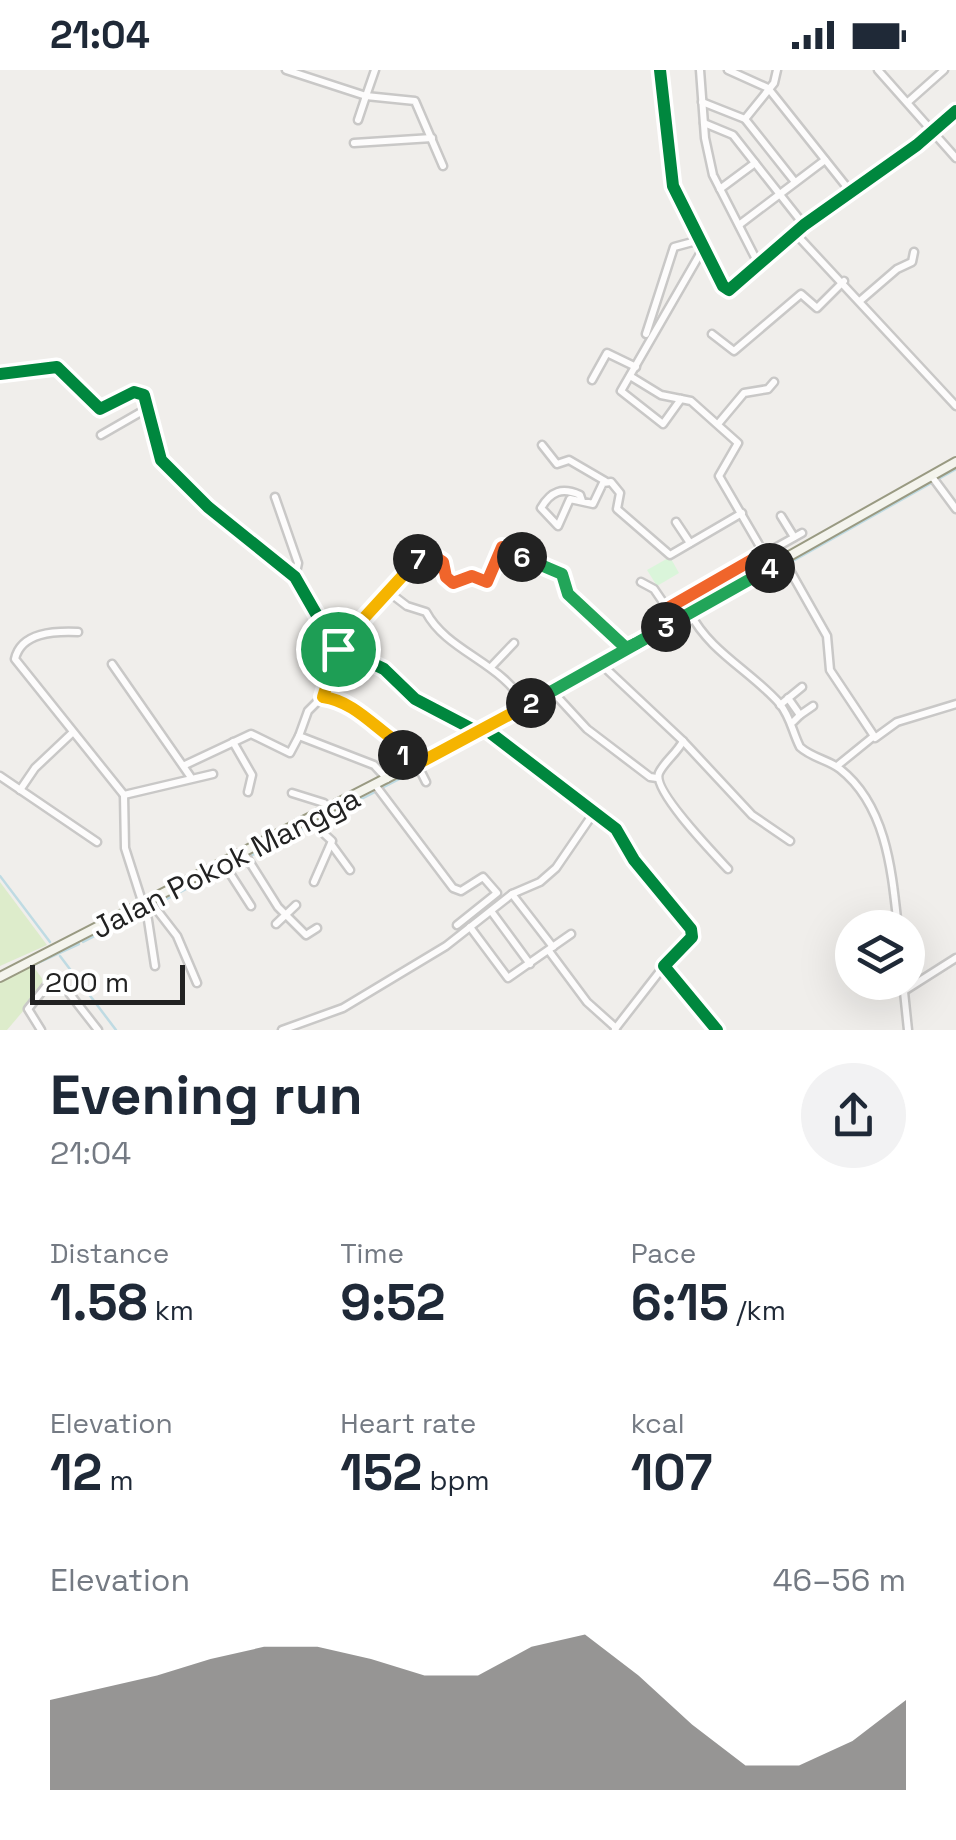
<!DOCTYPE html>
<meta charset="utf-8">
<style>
:root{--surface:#fff;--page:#f2f2f3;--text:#1f2937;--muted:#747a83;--accent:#6a6968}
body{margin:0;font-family:"Space Grotesk",sans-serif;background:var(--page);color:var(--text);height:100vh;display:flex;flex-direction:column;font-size:38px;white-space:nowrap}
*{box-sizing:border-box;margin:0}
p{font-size:32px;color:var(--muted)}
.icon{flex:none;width:55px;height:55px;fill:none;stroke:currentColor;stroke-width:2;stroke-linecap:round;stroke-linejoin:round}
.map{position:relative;height:960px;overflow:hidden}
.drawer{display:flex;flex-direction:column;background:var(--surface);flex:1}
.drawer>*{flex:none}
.fabs{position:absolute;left:835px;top:840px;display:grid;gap:20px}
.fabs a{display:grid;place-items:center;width:90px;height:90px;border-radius:50%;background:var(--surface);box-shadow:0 10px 40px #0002;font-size:50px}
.scale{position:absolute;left:30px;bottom:25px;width:155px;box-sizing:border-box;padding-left:10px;border:5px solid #222;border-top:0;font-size:28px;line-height:35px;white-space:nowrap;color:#222;-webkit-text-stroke:8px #fff;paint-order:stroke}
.pin{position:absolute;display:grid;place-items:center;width:85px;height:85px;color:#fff;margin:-42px;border:5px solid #fff;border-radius:50%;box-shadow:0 2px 10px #0007}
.km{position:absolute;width:50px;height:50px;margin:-25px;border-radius:50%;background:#222;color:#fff;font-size:28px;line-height:50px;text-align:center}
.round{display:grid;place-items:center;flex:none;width:105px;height:105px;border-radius:52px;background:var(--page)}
.summary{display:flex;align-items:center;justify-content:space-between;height:170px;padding:0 50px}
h1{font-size:55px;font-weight:700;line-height:75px}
.metrics{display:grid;grid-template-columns:repeat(3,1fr);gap:15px;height:170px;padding:10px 50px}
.metrics div{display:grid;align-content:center}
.metrics b{font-size:50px;font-weight:700}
.metrics small{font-size:28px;font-weight:400}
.metrics p{font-size:28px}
.chart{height:280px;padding:20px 50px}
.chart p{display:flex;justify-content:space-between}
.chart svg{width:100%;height:180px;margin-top:10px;fill:var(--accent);opacity:.7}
.status{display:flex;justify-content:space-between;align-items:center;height:70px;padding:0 50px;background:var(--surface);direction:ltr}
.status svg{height:28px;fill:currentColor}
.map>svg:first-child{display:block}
.grass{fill:#ddeccb}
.park{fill:#daf5da}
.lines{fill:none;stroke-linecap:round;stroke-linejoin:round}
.stream{stroke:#bfdbe3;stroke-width:2.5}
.minor-casing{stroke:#c9c8c7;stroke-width:11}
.secondary-casing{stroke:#999a82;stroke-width:12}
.minor{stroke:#fdfcfc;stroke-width:6}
.secondary{stroke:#f4f4ed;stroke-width:8}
.cycleway-casing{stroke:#fff;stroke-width:19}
.cycleway{stroke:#00873e;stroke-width:12}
.split-1-casing{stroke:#fff;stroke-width:20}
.split-2-casing{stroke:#fff;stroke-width:20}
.split-3-casing{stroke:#fff;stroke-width:20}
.split-4-casing{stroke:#fff;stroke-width:20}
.split-5-casing{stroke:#fff;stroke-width:20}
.split-6-casing{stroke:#fff;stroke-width:20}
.split-7-casing{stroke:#fff;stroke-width:20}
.split-8-casing{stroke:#fff;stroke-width:20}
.split-1{stroke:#f5b400;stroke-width:12}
.split-2{stroke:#f5b400;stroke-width:12}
.split-3{stroke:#22a559;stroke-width:12}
.split-4{stroke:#f0652b;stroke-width:12}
.split-5{stroke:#22a559;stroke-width:12}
.split-6{stroke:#22a559;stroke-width:12}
.split-7{stroke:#f0652b;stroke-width:12}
.split-8{stroke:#f5b400;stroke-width:12}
.labels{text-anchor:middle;stroke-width:8;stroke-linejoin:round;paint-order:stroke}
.street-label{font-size:30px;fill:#222;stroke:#fff}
</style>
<div class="status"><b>21:04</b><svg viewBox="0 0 49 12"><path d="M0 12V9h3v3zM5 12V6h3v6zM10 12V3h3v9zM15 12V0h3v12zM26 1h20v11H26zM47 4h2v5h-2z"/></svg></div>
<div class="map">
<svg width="956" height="960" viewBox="0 0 956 960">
<rect width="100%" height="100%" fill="#f0eeeb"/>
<!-- grass -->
<g class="grass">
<path d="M 0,812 L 47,875 L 0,896 Z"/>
<path d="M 33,896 L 46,914 L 7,960 L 0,960 L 0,910 Z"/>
</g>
<!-- park -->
<path class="park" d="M 670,487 L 679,503 L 657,516 L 647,500 Z"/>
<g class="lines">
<!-- stream -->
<g class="stream">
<path d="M 493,660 L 956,399"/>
<path d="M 382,718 L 486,664"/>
<path d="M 0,806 L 50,872"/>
<path d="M 83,872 L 375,722"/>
<path d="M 60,886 L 116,960"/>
<path d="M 20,901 L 79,874"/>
</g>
<defs>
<g id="minor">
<path d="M 286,0 L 366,26 L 375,0"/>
<path d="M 660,0 L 673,116 L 723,216 L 729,220 L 804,155 L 917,75 L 956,41"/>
<path d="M 700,0 L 705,68 L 713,105 L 759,195"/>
<path d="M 728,0 L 768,18 L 850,121"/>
<path d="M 878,0 L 956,88"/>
<path d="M 702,32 L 745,49 L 795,112"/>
<path d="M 908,32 L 944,0"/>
<path d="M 745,49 L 774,13 L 777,0"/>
<path d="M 358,50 L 366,26 L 415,31 L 443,96"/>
<path d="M 704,53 L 733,65 L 804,155"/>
<path d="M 354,73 L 432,68"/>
<path d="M 720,119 L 755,93"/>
<path d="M 739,155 L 825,90"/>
<path d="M 795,163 L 956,336"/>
<path d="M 861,230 L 897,199 L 912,192 L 914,182"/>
<path d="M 646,264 L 674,177 L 700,170"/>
<path d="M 712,264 L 734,281 L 801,224 L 817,238 L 844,211"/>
<path d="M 0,304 L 57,297 L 100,339 L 134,322 L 144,325 L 161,390 L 208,437 L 295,507 L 334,575 L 384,599 L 415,629 L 478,662"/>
<path d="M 630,306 L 661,325 L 691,331 L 738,373 L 719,406 L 772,497"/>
<path d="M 592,310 L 607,283 L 636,297"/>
<path d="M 681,329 L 663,354 L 621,321 L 704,177"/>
<path d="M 718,354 L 744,323 L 768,319 L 774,312"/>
<path d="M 101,365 L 148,338"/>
<path d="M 542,375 L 557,394 L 569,390 L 605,411"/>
<path d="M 933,408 L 956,439"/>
<path d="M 275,427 L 298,493 L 295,507"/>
<path d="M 582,431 L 580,425 C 562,417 551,421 541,438 L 558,456 L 570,429 L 593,434 L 603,413 L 611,412 L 620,423 L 617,439 L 670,485 L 742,443"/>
<path d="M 781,446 L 794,467"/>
<path d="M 676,452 L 690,473"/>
<path d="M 784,490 L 827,566 L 830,600 L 874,666 L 837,696"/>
<path d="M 641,512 L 654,519 L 676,551"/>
<path d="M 390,523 L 407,536 L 426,542 C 447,582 504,593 525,636"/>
<path d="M 668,538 L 802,463"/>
<path d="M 690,543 C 710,582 751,601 780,634 C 791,648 792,661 800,677 C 812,688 829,690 840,699 C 887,736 892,803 898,858"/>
<path d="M 78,562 C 55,561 21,562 15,589 L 124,725"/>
<path d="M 338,579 L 325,624 L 308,641 L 299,666 L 374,695 L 387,709"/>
<path d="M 352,586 L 353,559 L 425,481 L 443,493 L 450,511 L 472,506 L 487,512 L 502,477 L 545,501 L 561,504 L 568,524 L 626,579"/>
<path d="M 600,593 L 683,671 L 752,745 L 790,771"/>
<path d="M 112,594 L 190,706"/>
<path d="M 492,596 L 514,573"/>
<path d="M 552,621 L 587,659 L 650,707 L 657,708"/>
<path d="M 323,627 C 353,631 376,659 400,674 L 408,699"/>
<path d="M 521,627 L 538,620 L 545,624"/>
<path d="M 788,628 L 800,645 L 793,652"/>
<path d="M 780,635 L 802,617"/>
<path d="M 800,645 L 813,636"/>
<path d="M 484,658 L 616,759 L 634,790 L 691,859 L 692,867 L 664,896 L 717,960"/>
<path d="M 875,668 L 897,652 L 956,634"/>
<path d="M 683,671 C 677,683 664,692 659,703 C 652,720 714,784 728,799"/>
<path d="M 233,672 L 252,705 L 248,722"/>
<path d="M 417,694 L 426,712"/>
<path d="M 185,695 L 251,664 L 290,683 L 299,666"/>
<path d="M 0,706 L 97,772"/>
<path d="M 376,716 L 453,818 L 461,821 L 483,807 L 497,823 L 457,855"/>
<path d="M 20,720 L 35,698 L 72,663"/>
<path d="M 292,723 L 324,733 L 329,739"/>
<path d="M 124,725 L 125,778 L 148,850 L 155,896"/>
<path d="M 124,725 L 213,704"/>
<path d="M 309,750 L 332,771 L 314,812"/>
<path d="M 331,774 L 350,800"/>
<path d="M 244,783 L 278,837 L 306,865 L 317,858"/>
<path d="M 224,794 L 251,836"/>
<path d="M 512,824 L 553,877"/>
<path d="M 150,831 L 177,866 L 197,913"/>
<path d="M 491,841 L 530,894"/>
<path d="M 276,854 L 296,835"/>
<path d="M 470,857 L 508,908 L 571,864"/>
<path d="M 549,881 L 587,932 L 616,958"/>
<path d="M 903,912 L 908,960"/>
<path d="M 904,921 L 956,888"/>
<path d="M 615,959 L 664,896"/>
<path d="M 41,960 L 28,939 L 55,905 L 98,960"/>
<path d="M 282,960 L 343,938 L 446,876 L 512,824 L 540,812 L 556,798 L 595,741"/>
</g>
<path id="secondary" d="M 0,907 L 484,658 L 956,392"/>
</defs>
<!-- minor casing -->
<use href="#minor" class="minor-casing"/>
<!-- secondary casing -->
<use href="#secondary" class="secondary-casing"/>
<!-- minor -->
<use href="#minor" class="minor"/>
<!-- secondary -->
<use href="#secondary" class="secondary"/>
<defs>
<g id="cycleway">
<path d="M 660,0 L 673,116 L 723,216 L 729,220 L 804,155 L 917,75 L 956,41"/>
<path d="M 0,304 L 57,297 L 100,339 L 134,322 L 144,325 L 161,390 L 208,437 L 295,507 L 334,575 L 384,599 L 415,629 L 478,662"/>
<path d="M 484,658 L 616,759 L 634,790 L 691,859 L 692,867 L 664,896 L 717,960"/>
</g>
</defs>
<!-- cycleway casing -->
<use href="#cycleway" class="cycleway-casing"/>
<!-- cycleway -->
<use href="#cycleway" class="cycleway"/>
</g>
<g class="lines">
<defs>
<path id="split-1" d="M 338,579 L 323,627 C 354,631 376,659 400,674 L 403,685"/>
<path id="split-2" d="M 403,685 L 408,699 L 531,633"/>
<path id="split-3" d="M 531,633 L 666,557"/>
<path id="split-4" d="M 666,557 L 676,551 L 668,538 L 764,483 L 770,498"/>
<path id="split-5" d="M 635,574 L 770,498"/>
<path id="split-6" d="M 522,487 L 562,504 L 568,524 L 626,578 L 635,574"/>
<path id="split-7" d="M 418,489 L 426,481 L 443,492 L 446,507 L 453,513 L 472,506 L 487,512 L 502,477 L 522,487"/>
<path id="split-8" d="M 338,579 L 352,586 L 354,559 L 418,489"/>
</defs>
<!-- split-1 casing -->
<use href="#split-1" class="split-1-casing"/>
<!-- split-2 casing -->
<use href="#split-2" class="split-2-casing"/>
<!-- split-3 casing -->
<use href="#split-3" class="split-3-casing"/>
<!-- split-4 casing -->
<use href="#split-4" class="split-4-casing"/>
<!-- split-5 casing -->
<use href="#split-5" class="split-5-casing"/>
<!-- split-6 casing -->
<use href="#split-6" class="split-6-casing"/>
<!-- split-7 casing -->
<use href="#split-7" class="split-7-casing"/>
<!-- split-8 casing -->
<use href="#split-8" class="split-8-casing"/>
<!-- split-1 -->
<use href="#split-1" class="split-1"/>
<!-- split-2 -->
<use href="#split-2" class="split-2"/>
<!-- split-3 -->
<use href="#split-3" class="split-3"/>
<!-- split-4 -->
<use href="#split-4" class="split-4"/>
<!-- split-5 -->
<use href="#split-5" class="split-5"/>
<!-- split-6 -->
<use href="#split-6" class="split-6"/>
<!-- split-7 -->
<use href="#split-7" class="split-7"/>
<!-- split-8 -->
<use href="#split-8" class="split-8"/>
</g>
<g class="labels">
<!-- street labels -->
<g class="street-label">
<text transform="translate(226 793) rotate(-27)" y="10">Jalan Pokok Mangga</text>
</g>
</g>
</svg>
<div class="fabs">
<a><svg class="icon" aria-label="layers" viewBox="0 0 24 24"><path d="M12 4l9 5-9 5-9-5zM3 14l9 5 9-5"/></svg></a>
</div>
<div class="scale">200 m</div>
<div class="pin" style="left:338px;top:579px;background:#1e9e55"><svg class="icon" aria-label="arrive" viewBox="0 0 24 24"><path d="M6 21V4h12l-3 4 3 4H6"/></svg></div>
<b class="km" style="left:403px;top:685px">1</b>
<b class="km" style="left:531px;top:633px">2</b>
<b class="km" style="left:666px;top:557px">3</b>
<b class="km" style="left:770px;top:498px">4</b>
<b class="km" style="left:522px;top:487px">6</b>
<b class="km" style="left:418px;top:489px">7</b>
</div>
<section class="drawer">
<div class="summary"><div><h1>Evening run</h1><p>21:04</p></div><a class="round"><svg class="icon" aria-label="share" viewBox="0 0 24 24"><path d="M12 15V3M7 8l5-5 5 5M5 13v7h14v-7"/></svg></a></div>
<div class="metrics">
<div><p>Distance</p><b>1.58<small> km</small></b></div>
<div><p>Time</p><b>9:52</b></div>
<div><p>Pace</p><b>6:15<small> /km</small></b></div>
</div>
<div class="metrics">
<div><p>Elevation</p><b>12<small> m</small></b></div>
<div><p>Heart rate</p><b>152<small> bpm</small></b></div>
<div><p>kcal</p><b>107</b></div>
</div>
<div class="chart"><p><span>Elevation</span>46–56 m</p>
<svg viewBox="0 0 160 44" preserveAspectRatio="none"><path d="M0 44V22L10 19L20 16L30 12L40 9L50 9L60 12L70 16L80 16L90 9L100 6L110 16L120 28L130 38L140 38L150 32L160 22V44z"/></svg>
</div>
</section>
